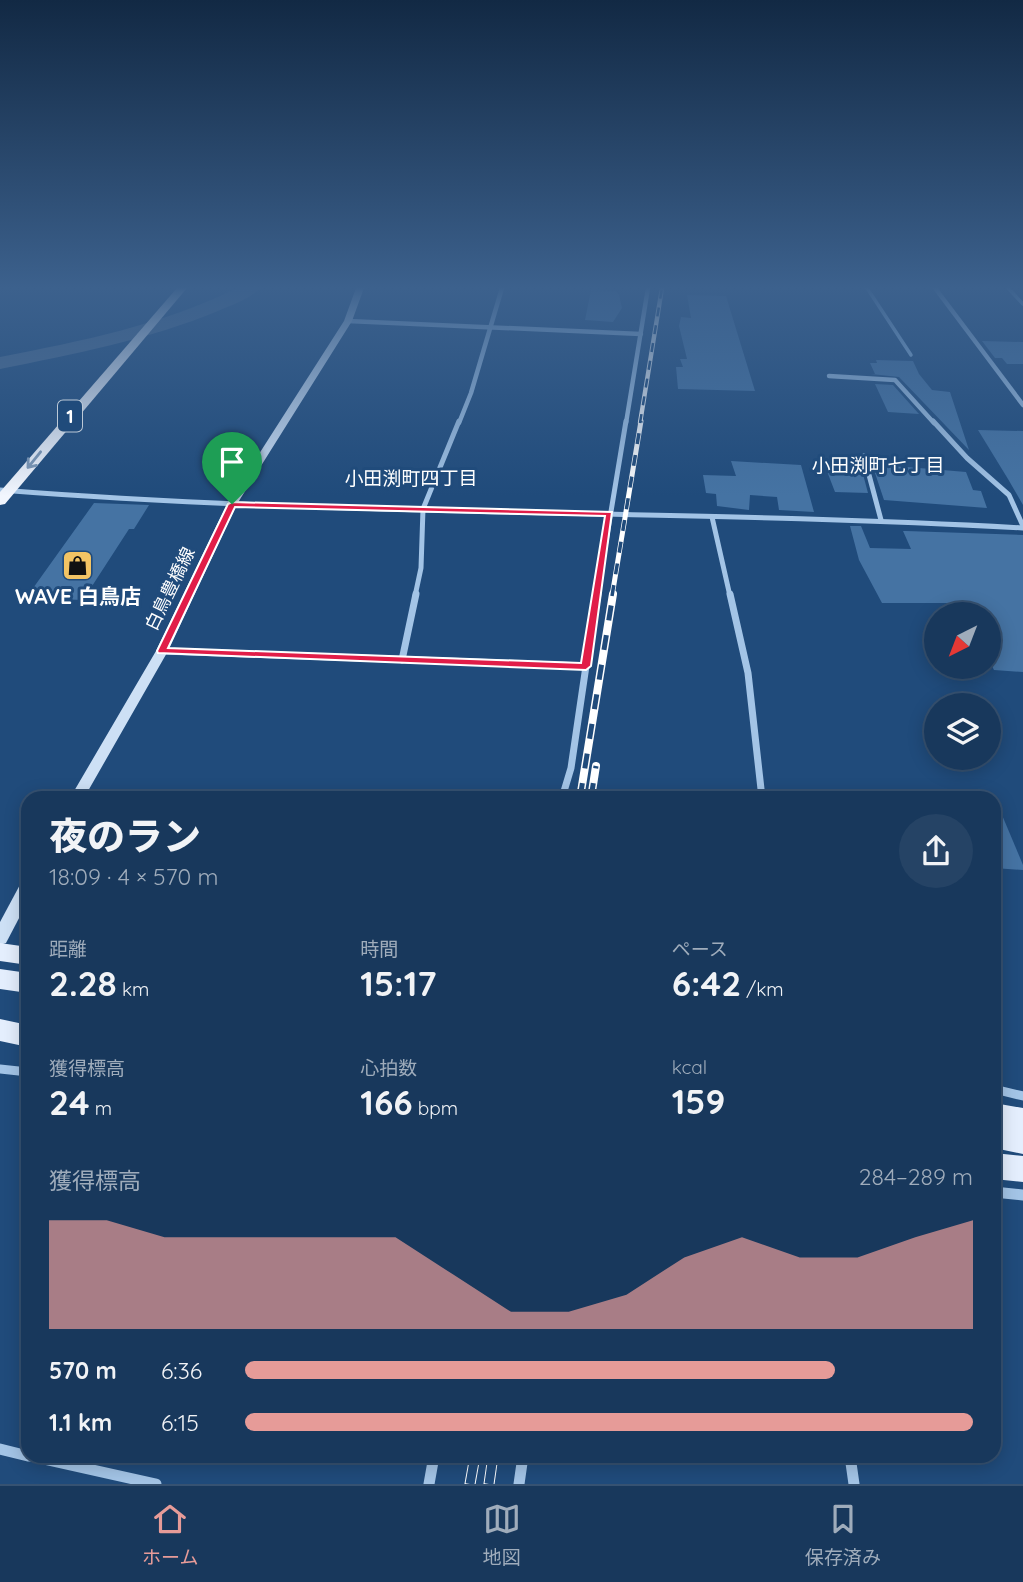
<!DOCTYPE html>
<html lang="ja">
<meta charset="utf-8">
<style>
:root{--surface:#18385c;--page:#254365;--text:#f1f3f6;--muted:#9facbb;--line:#365272;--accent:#e69b98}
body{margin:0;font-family:Quicksand,"Noto Sans JP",sans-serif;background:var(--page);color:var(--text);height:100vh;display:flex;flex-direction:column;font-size:26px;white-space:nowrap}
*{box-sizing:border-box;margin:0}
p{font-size:23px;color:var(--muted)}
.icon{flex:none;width:38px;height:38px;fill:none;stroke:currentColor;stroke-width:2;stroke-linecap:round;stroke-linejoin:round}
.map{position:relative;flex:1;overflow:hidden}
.panel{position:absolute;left:21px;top:791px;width:980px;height:672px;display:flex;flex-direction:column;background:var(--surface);border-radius:21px;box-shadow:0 4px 18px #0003,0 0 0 2px var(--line)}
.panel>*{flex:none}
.needle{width:46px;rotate:222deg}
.controls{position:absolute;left:924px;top:602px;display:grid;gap:14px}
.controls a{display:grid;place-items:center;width:77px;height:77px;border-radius:50%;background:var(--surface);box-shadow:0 4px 18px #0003,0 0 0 2px var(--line);font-size:35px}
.pin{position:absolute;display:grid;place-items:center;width:60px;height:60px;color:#fff;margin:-72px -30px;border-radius:50% 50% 50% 0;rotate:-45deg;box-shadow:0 0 7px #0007}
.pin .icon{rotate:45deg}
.round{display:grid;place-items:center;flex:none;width:74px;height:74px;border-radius:37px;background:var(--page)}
.summary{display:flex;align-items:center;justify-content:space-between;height:119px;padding:0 28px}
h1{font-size:38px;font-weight:800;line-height:52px}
.metrics{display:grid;grid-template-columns:repeat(3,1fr);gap:10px;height:119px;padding:7px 28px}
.metrics div{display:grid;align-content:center}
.metrics b{font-size:35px;font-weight:800}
.metrics small{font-size:19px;font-weight:400}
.metrics p{font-size:19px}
.chart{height:196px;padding:14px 28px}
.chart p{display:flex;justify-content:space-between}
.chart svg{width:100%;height:126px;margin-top:7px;fill:var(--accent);opacity:.7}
ul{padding:0 28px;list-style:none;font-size:23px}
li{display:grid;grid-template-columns:112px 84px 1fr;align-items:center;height:52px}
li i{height:18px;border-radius:9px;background:var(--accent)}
.tab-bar{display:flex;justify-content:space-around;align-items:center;height:98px;border-top:2px solid var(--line);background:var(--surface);font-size:19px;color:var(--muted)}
.tab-bar a{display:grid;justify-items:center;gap:4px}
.tab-bar .on{color:var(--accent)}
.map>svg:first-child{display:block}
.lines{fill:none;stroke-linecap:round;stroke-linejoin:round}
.stream{stroke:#96bfe7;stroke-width:3.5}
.river{fill:#4d6c90;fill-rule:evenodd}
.building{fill:#4573a3}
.minor-far4{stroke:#a3c4e6;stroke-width:4.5}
.minor-far3{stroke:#a3c4e6;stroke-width:5}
.minor-far2{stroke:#a3c4e6;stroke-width:7}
.minor-far1{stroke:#a3c4e6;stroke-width:9}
.minor{stroke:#a3c4e6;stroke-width:11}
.secondary{fill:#cde0f5;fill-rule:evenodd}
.primary{fill:#e4eefd;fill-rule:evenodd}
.trunk{fill:#f2f6fe;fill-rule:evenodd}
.rail-far3-casing{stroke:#fff;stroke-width:4.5}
.rail-far2-casing{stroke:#fff;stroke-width:5}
.rail-far1-casing{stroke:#fff;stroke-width:8}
.rail-casing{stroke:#fff;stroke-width:11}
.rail-far3{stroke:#204b7b;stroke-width:2.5;stroke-dasharray:9;stroke-linecap:butt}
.rail-far2{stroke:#204b7b;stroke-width:3.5;stroke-dasharray:11;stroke-linecap:butt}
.rail-far1{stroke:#204b7b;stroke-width:5;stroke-dasharray:15;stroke-linecap:butt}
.rail{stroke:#204b7b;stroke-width:9;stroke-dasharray:25;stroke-linecap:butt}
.oneway{stroke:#7e98b6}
.route{fill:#e11d48;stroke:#fff;stroke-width:2;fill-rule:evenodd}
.labels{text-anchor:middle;stroke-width:6;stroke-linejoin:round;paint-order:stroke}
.far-street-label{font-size:18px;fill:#fff;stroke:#204b7b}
.shield{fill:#204b7b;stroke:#bcc9d7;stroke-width:2}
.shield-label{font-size:19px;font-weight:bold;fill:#fff}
.far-neighbourhood-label{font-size:19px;fill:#fff;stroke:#204b7b}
.poi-label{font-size:21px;font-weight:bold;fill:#fff;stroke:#204b7b}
</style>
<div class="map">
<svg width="1023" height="1484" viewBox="0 0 1023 1484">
<rect width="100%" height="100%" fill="#204b7b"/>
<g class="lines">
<!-- stream -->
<g class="stream">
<path d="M 867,288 L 911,355"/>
<path d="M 1008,288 L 1023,304"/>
</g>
<!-- river -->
<path class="river" d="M 237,288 L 260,288 C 251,299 231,305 218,311 C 148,340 74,354 0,369 L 0,357 C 82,341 162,325 237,288 Z"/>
</g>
<!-- building -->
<g class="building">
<path d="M 591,290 L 616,291 L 619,295 L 622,308 L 613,322 L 585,320 Z"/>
<path d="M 687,295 L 726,296 L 755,391 L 678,389 L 676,367 L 683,367 L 680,359 L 687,359 L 679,326 L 681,317 L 691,318 Z"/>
<path d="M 982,341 L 1023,342 L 1023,364 L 1007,364 L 1002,358 L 995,358 Z"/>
<path d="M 876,360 L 913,361 L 919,374 L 932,390 L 950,392 L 969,450 L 899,377 L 871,374 L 875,374 L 870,363 L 877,363 Z"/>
<path d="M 875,384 L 893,385 L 919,414 L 888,412 Z"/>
<path d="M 978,430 L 1023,431 L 1023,505 L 1008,479 Z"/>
<path d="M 731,461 L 801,465 L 814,512 L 779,510 L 777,497 L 750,495 L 749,510 L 717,506 L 716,494 L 706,493 L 703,475 L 736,476 Z"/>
<path d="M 842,461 L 860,463 L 868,493 L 835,492 L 825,466 L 844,466 Z"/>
<path d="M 872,464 L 966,472 L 973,490 L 981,491 L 987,508 L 884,500 Z"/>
<path d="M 94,503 L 149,505 L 134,529 L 129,529 L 83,600 L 26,598 Z"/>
<path d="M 850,526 L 861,526 L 870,548 L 911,549 L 903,531 L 906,531 L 1023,535 L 1023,672 L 994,670 L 989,660 L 989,614 L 956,614 L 951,603 L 882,603 L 859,560 Z"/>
<path d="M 994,796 L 1023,865 L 1023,870 L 994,868 Z"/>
</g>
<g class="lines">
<!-- minor-far4 -->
<g class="minor-far4">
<path d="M 935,288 L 1023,405"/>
<path d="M 348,321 L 641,334"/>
<path d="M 829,376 L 895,380 L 934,423"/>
<path d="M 459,423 L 471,393 L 502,288"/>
<path d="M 626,423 L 648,288"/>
</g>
<!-- minor-far3 -->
<g class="minor-far3">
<path d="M 933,421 L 967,458 L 1009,495 L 1023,526"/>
<path d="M 864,456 L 881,520"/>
<path d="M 0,490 C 341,517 682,509 1023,528"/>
<path d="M 712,517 L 730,596"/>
<path d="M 415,596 L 421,568 L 423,509 L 459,421"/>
<path d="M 597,596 L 626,421"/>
</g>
<!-- minor-far2 -->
<g class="minor-far2">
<path d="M 730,594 L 748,673 L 762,798"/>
<path d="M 162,651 L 586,666 L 571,768 L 562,798"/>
<path d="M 402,660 L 416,594"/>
<path d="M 586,666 L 598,594"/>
</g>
<!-- minor-far1 -->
<g class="minor-far1">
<path d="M 0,1069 L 28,1072"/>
<path d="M 994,1089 L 1023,1096"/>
</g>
<!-- minor -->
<g class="minor">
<path d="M 994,1192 L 1023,1195"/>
<path d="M 0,1449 L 28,1456"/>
<path d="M 30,1456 L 156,1484"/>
<path d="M 850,1456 L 854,1484"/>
<path d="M 429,1484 L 434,1456"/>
<path d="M 519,1484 L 523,1456"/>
</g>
<!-- secondary -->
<g class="secondary">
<path d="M 356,288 L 364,288 L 352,321 L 237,504 L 168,651 L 84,798 L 70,798 L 156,651 L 227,504 L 344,321 Z"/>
<path d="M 28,879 L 28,901 L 6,943 L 0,945 L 0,922 L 22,881 Z"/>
</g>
<!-- primary -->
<g class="primary">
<path d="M 0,943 L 28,947 L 28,965 L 0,961 Z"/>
<path d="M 0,969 L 28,973 L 28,993 L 0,989 Z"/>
<path d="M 0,1019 L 28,1025 L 28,1047 L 0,1041 Z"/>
<path d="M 994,1103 L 1023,1108 L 1023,1154 L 994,1148 Z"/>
<path d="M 994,1153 L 1023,1156 L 1023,1182 L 994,1179 Z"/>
</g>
<!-- trunk -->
<path class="trunk" d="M 177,288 L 187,288 L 5,504 L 0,505 L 0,492 Z"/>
<defs>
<path id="rail-far3" d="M 640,423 L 662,288"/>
<path id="rail-far2" d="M 612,596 L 641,421"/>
<g id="rail-far1">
<path d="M 580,798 L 613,594"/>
<path d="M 591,798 L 596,766"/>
</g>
<g id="rail">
<path d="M 470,1484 L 475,1456"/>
<path d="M 489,1484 L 493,1456"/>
</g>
</defs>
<!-- rail-far3 casing -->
<use href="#rail-far3" class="rail-far3-casing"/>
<!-- rail-far2 casing -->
<use href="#rail-far2" class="rail-far2-casing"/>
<!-- rail-far1 casing -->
<use href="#rail-far1" class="rail-far1-casing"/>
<!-- rail casing -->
<use href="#rail" class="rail-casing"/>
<!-- rail-far3 -->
<use href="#rail-far3" class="rail-far3"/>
<!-- rail-far2 -->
<use href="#rail-far2" class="rail-far2"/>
<!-- rail-far1 -->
<use href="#rail-far1" class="rail-far1"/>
<!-- rail -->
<use href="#rail" class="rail"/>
</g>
<!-- one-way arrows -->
<defs><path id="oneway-shaft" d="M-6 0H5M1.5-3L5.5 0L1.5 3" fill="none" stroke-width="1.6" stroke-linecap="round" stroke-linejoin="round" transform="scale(1.75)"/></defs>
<use class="oneway" href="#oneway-shaft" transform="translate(34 460) rotate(129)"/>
<!-- sky -->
<linearGradient id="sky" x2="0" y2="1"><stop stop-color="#122944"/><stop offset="0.58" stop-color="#3c618d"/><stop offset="1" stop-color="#3c618d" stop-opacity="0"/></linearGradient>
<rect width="1023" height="496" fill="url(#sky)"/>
<!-- route -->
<path class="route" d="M 232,502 L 612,512 L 591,666 L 586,670 L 158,653 L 157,651 L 228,504 ZM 235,507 L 605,516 L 581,663 L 168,648 Z"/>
<!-- icons -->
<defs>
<symbol id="shop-square" viewBox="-11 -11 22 22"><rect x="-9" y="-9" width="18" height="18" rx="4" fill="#f3c464" stroke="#204b7b"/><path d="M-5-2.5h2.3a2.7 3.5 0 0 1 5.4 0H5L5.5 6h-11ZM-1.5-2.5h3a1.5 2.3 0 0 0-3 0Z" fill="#111"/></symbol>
</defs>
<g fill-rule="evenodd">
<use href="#shop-square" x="60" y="548" width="35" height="35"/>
</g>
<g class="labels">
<!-- far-street labels -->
<g class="far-street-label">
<text transform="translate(170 589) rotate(-64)" y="6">白鳥豊橋線</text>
</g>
<!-- shield labels -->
<rect class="shield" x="58" y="400.5" width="24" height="31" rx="5"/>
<g class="shield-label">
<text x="70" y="423">1</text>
</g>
<!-- far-neighbourhood labels -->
<g class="far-neighbourhood-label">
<text x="878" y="472">小田渕町七丁目</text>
<text x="411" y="485">小田渕町四丁目</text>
</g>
<!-- poi labels -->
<g class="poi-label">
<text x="78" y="604">WAVE 白鳥店</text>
</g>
</g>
</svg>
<div class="controls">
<a><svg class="needle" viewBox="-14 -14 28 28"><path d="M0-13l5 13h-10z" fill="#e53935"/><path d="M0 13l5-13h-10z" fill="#9facbb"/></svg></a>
<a><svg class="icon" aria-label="layers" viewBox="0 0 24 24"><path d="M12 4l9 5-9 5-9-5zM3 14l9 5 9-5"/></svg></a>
</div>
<div class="pin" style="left:232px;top:504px;background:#1e9e55"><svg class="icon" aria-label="arrive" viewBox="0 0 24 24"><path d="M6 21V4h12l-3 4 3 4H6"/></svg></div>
<section class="panel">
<div class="summary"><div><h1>夜のラン</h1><p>18:09 · 4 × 570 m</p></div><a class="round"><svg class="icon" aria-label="share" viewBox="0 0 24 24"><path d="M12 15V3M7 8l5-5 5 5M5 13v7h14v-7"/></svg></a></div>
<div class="metrics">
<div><p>距離</p><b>2.28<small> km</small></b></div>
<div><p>時間</p><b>15:17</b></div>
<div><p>ペース</p><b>6:42<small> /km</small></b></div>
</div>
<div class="metrics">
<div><p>獲得標高</p><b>24<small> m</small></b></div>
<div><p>心拍数</p><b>166<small> bpm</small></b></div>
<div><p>kcal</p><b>159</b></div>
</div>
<div class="chart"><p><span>獲得標高</span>284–289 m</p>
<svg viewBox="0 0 160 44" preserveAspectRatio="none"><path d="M0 44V6L10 6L20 12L30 12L40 12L50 12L60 12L70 25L80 38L90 38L100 32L110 19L120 12L130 19L140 19L150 12L160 6V44z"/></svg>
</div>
<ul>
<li><b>570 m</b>6:36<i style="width:81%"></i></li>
<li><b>1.1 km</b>6:15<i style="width:100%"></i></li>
</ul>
</section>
</div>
<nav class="tab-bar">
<a class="on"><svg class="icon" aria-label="home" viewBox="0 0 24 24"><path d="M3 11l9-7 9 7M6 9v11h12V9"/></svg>ホーム</a>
<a><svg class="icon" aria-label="map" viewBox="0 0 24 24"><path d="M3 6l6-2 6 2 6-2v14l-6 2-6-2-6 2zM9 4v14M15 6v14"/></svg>地図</a>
<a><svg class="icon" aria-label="saved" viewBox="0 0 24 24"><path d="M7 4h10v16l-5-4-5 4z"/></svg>保存済み</a>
</nav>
